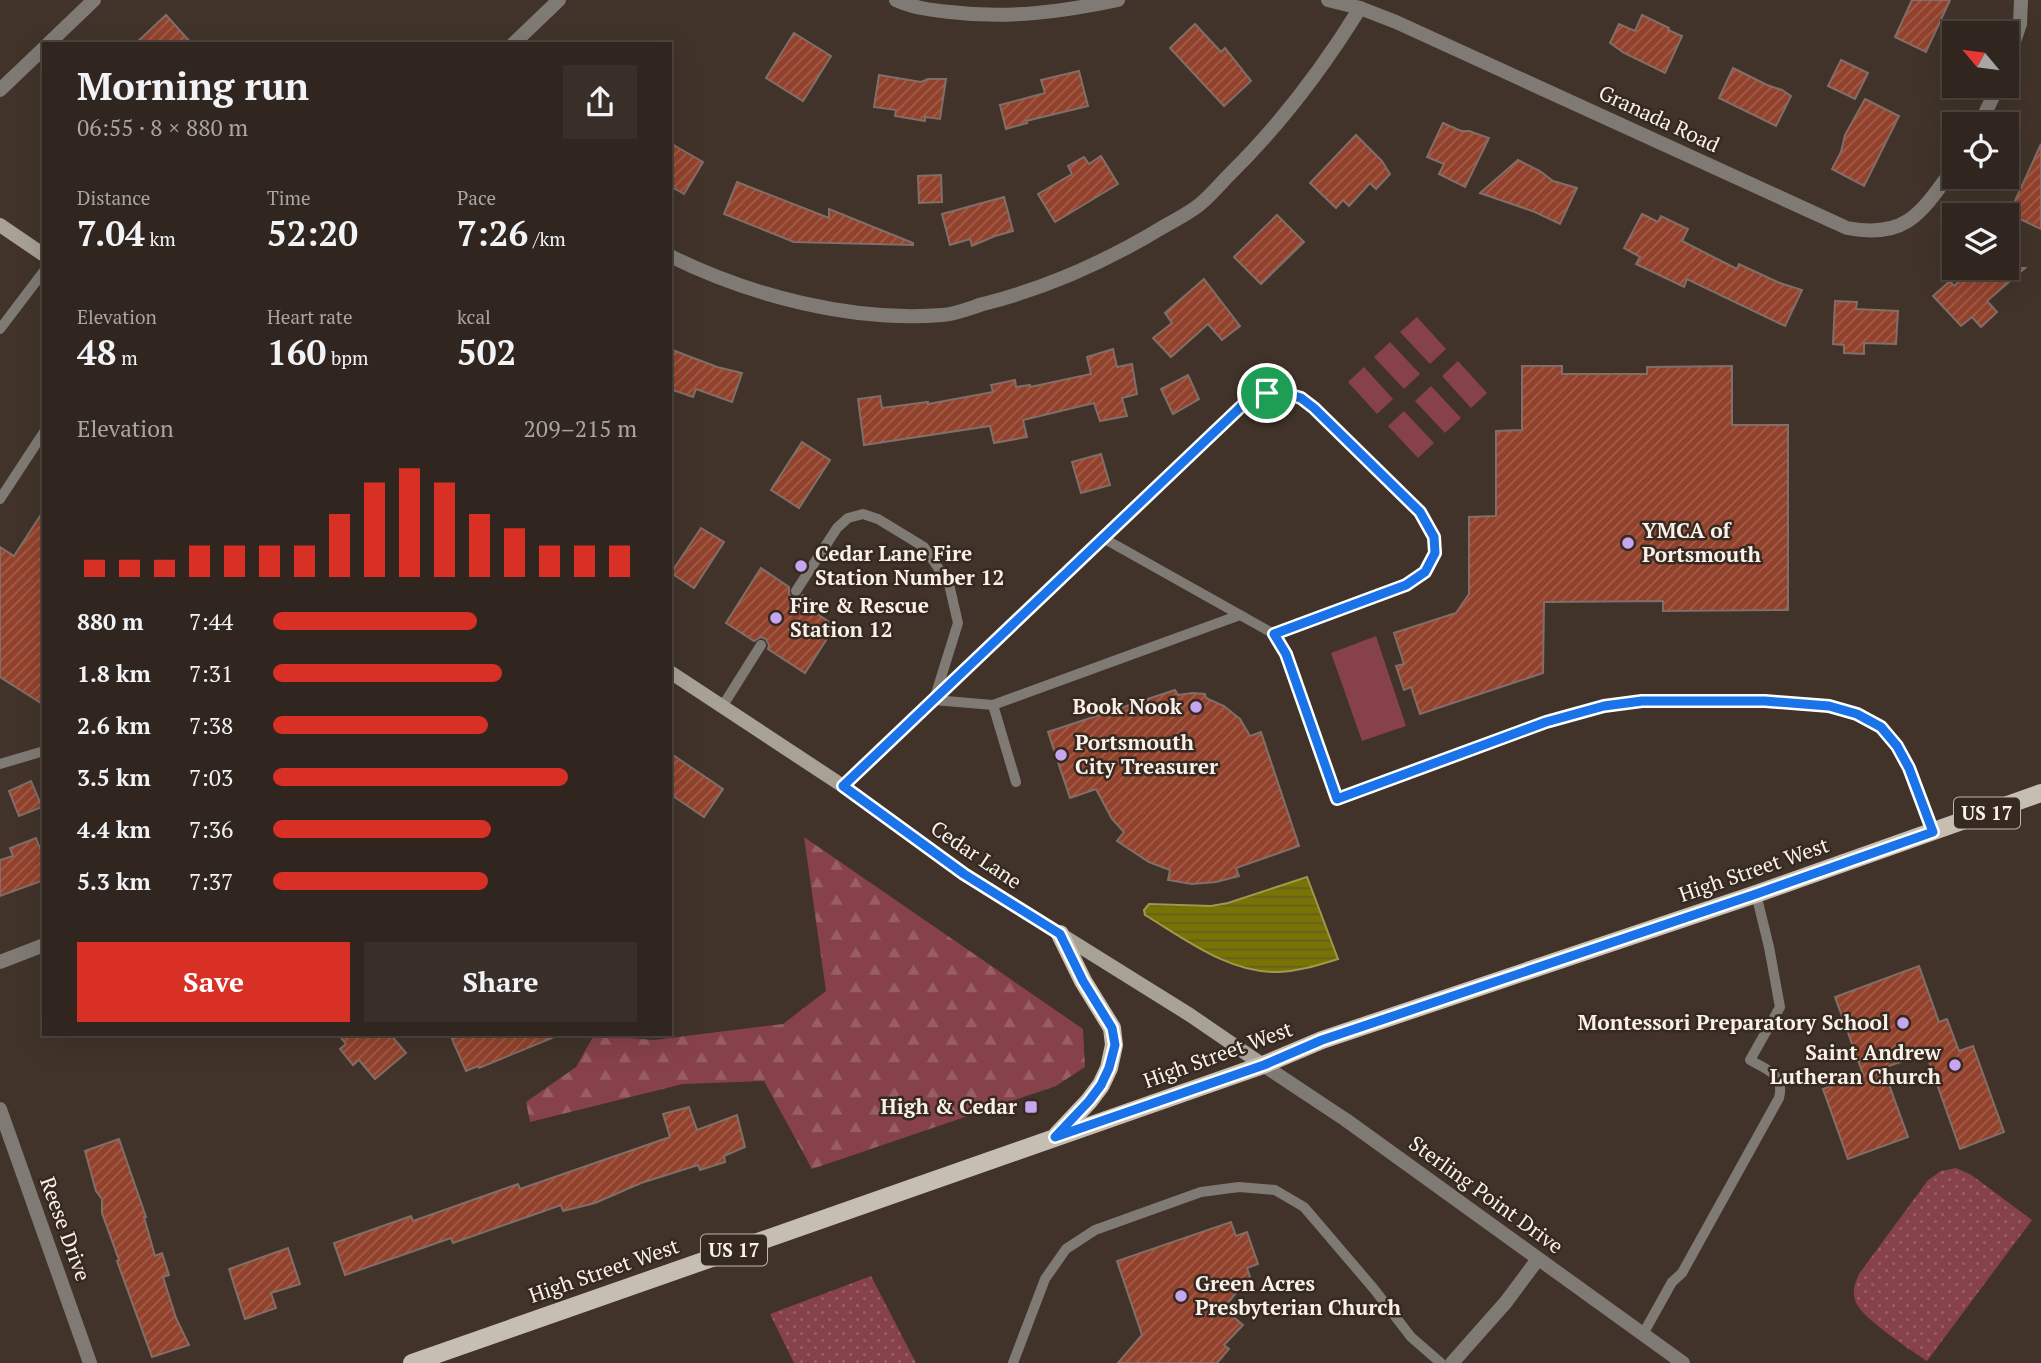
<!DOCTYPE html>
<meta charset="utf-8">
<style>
:root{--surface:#31261f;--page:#392e28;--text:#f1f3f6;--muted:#a8a5a4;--line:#4c433d;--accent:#d93025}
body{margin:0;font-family:"PT Serif",serif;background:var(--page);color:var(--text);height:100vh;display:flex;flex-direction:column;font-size:26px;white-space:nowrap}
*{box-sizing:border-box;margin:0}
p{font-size:23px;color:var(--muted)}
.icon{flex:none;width:38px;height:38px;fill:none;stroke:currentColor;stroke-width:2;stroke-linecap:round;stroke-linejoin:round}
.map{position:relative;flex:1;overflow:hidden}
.details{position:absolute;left:42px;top:42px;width:630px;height:994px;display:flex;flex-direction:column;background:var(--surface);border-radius:0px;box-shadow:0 7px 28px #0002,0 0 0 2px var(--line)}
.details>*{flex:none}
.needle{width:46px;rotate:299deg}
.buttons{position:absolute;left:1942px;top:21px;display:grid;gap:14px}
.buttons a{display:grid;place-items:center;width:77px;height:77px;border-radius:0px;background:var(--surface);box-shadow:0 7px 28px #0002,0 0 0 2px var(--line);font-size:35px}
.pin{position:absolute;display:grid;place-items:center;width:60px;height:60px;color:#fff;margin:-30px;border:4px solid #fff;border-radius:50%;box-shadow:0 2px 7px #0007}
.round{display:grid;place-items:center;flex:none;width:74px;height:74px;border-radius:0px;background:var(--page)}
.headline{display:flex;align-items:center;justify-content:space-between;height:119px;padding:0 35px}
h1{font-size:38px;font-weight:700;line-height:52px}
.metrics{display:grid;grid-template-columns:repeat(3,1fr);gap:10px;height:119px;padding:7px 35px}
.metrics div{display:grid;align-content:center}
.metrics b{font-size:35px;font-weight:700}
.metrics small{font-size:19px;font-weight:400}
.metrics p{font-size:19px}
.chart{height:196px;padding:14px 35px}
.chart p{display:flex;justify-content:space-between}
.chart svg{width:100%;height:126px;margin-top:7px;stroke:var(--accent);stroke-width:6}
.button{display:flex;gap:14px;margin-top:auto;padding:14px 35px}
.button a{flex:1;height:80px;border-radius:0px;background:var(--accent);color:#fff;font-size:28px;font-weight:700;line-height:80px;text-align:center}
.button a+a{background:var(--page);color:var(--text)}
ul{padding:0 35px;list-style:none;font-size:23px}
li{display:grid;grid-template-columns:112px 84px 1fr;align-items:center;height:52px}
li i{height:18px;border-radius:9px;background:var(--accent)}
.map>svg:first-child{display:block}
.grass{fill:url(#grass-dots)}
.forest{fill:url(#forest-firs)}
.park{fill:#87414a}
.water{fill:url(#water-rules);stroke:#a09949;stroke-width:2}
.building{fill:url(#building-hatch);stroke:#816e68;stroke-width:2}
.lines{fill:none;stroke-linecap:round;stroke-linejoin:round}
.service{stroke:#7f7b74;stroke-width:10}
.minor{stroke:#7f7b74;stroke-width:14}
.tertiary{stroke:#7f7b74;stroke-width:14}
.secondary{stroke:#a7a196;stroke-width:14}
.primary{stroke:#c6beb0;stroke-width:18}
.route-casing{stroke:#fff;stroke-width:14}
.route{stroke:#1a73e8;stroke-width:9}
.poi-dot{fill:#c6a6f0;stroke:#36291f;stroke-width:2.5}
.labels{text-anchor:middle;stroke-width:5;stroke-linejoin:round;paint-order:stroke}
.shield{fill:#36291f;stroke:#bfb5ae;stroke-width:2}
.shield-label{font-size:19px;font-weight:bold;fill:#faf1eb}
.street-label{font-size:21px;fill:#faf1eb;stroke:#36291f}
.poi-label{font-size:21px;font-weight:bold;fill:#faf1eb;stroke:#36291f;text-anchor:start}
</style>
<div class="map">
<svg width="2041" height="1363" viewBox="0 0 2041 1363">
<defs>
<pattern id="grass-dots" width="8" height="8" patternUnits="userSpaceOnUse" patternTransform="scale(1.75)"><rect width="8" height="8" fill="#87414a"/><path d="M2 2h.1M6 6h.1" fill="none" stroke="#995d64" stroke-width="1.8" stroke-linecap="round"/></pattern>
<pattern id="forest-firs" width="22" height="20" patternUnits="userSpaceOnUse" patternTransform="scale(1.75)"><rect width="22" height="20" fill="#87414a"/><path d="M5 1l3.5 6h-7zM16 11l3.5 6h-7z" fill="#995d64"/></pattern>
<pattern id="water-rules" width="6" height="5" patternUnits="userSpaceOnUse" patternTransform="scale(1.75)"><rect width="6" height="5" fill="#797304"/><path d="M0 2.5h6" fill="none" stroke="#625e25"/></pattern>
<pattern id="building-hatch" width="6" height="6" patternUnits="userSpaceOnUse" patternTransform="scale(1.75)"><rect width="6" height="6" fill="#92422c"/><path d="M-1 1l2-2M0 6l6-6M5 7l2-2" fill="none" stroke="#a25e4b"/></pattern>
</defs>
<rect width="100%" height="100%" fill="#413329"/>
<!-- grass -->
<g class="grass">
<path d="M 1956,1168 L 1970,1174 L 2032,1220 L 1927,1361 C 1911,1350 1859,1317 1855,1300 C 1852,1290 1855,1283 1859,1274 L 1928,1180 L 1941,1171 Z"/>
<path d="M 871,1276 L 916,1363 L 794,1363 L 770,1314 Z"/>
</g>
<!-- forest -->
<path class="forest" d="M 804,837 L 1083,1029 L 1085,1067 L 1056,1086 L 812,1169 L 764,1081 L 683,1084 L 530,1122 L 526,1102 L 576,1067 L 594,1035 L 654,1040 L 783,1024 L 826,991 Z"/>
<!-- park -->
<g class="park">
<path d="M 1417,317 L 1446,349 L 1430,364 L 1400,332 Z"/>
<path d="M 1390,342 L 1420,374 L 1404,389 L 1374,357 Z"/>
<path d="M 1458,361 L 1487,393 L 1471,408 L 1442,376 Z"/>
<path d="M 1364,367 L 1393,399 L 1377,414 L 1348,382 Z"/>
<path d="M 1431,386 L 1461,418 L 1445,433 L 1415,401 Z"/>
<path d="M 1404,411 L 1434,443 L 1418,458 L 1388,426 Z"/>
<path d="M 1376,636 L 1406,726 L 1362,741 L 1331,653 Z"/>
</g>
<!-- water -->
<path class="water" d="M 1307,877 L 1338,959 C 1318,965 1300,971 1279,972 C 1230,974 1185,939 1145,915 L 1144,910 L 1149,904 L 1211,906 L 1228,903 Z"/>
<!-- building -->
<g class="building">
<path d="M 1912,0 L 1950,0 L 1926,52 L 1895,37 Z"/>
<path d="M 166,15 L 192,44 L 135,44 Z"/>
<path d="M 1642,15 L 1669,28 L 1668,30 L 1682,36 L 1665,73 L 1624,53 L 1610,43 L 1619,24 L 1635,31 Z"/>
<path d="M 1195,24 L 1221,52 L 1225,48 L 1251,81 L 1224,106 L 1170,48 Z"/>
<path d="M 794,33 L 831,56 L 803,101 L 766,78 Z"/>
<path d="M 1841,60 L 1868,73 L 1855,99 L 1828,86 Z"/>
<path d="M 1733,68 L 1767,85 L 1782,90 L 1791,96 L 1776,126 L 1719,98 Z"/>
<path d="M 1079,71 L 1088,106 L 1026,121 L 1027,123 L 1006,129 L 1000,105 L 1045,93 L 1041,80 Z"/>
<path d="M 879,75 L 921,82 L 928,79 L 946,79 L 940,119 L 925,117 L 925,121 L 895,116 L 896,110 L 874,107 Z"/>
<path d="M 1865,99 L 1899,116 L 1864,186 L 1832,169 L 1841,152 L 1845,135 Z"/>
<path d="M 1443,123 L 1461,131 L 1469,131 L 1489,138 L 1465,187 L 1439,174 L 1444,164 L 1427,157 Z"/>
<path d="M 1356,135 L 1382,161 L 1390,174 L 1376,189 L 1370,183 L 1349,206 L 1343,200 L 1336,208 L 1310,183 Z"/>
<path d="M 670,143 L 703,162 L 684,194 L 670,186 Z"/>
<path d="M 2041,144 L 2041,229 L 2009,214 Z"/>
<path d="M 1101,156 L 1118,184 L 1055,222 L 1038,194 L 1072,174 L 1068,166 L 1084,157 L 1089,164 Z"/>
<path d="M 1518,160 L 1540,171 L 1553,181 L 1577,188 L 1560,224 L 1535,212 L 1480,193 Z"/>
<path d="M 941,175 L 942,202 L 919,203 L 918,176 Z"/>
<path d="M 737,182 L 829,218 L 829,209 L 913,243 L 913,245 L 794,242 L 724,214 Z"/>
<path d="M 1004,197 L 1013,231 L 995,236 L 972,246 L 970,239 L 950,245 L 942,214 Z"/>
<path d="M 1642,214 L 1658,222 L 1661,216 L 1688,229 L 1682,241 L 1737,269 L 1739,264 L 1780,283 L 1802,290 L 1785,326 L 1687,279 L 1684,287 L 1636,264 L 1640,257 L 1624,248 Z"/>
<path d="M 1277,215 L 1304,242 L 1261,284 L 1234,257 Z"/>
<path d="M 1974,268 L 2025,268 L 1987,301 L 1997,312 L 1981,327 L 1972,317 L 1961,326 L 1933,296 L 1950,281 L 1954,286 Z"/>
<path d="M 1204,279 L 1240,326 L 1222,340 L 1208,324 L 1171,357 L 1153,338 L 1172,323 L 1165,313 Z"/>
<path d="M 1835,301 L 1857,302 L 1856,309 L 1898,311 L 1896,344 L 1864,343 L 1864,354 L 1844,353 L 1844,345 L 1833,344 Z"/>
<path d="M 670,349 L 717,367 L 742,373 L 732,402 L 696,389 L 693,397 L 670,389 Z"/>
<path d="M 1113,349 L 1117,367 L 1132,364 L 1137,394 L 1122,398 L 1127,416 L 1100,421 L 1094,403 L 1023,420 L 1027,437 L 994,443 L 990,426 L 864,445 L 858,399 L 880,396 L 882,408 L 928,402 L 928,404 L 993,392 L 991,385 L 1015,380 L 1016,387 L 1030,385 L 1030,387 L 1091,374 L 1087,357 Z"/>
<path d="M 1522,366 L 1562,366 L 1562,374 L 1647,374 L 1647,367 L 1732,366 L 1732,425 L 1788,425 L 1788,610 L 1663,611 L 1663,601 L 1544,602 L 1543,673 L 1420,714 L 1411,687 L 1404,690 L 1396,666 L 1404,664 L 1394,633 L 1456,613 L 1469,594 L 1469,517 L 1496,516 L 1496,431 L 1522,430 Z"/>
<path d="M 1188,375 L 1199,399 L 1173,414 L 1161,389 Z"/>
<path d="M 802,442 L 830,460 L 799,508 L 771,490 Z"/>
<path d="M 1101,454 L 1110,485 L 1081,493 L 1072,462 Z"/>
<path d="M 44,510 L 44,705 L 0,677 L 0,547 L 14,556 Z"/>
<path d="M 701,528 L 724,542 L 694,588 L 671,573 Z"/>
<path d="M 761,568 L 789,587 L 789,594 L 792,598 L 799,598 L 803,595 L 821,607 L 816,613 L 835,626 L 805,673 L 768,649 L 769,645 L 766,639 L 761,637 L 754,641 L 726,623 Z"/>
<path d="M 1175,690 L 1178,695 L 1192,693 L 1205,694 L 1206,698 L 1224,706 L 1240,719 L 1250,736 L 1261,732 L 1299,846 L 1236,868 L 1239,876 L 1216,882 L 1192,884 L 1168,880 L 1170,870 L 1149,862 L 1117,841 L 1124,832 L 1112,819 L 1096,789 L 1070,798 L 1048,732 Z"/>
<path d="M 670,753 L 723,789 L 704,817 L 670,794 Z"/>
<path d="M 31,781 L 42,807 L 19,816 L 9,791 Z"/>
<path d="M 36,838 L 44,859 L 44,880 L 0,896 L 0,860 L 13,856 L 10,848 Z"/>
<path d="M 1919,966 L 1939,1022 L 1947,1019 L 1959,1051 L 1973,1046 L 2004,1132 L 1960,1149 L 1926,1053 L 1883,1068 L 1908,1137 L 1848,1159 L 1823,1089 L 1863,1074 L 1835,997 Z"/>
<path d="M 338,1034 L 390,1034 L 406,1053 L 375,1079 L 359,1060 L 353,1065 L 340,1049 L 346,1044 Z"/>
<path d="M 465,1034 L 559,1034 L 559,1035 L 479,1068 L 478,1066 L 466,1071 L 452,1039 Z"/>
<path d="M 689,1107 L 697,1130 L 737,1115 L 745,1147 L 724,1156 L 725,1162 L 700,1170 L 698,1165 L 641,1183 L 595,1203 L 563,1211 L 561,1205 L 453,1243 L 451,1238 L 345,1275 L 334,1243 L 411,1216 L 413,1221 L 518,1184 L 520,1189 L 670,1137 L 663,1114 Z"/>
<path d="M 119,1139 L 146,1217 L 144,1217 L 155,1256 L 162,1253 L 169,1275 L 163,1277 L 176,1318 L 189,1345 L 152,1357 L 117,1261 L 119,1260 L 102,1213 L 102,1199 L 96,1191 L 85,1151 Z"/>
<path d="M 1231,1222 L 1236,1236 L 1247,1232 L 1258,1264 L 1247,1268 L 1250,1277 L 1223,1308 L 1243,1325 L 1224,1345 L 1229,1349 L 1217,1363 L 1118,1363 L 1142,1335 L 1117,1261 Z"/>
<path d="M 288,1248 L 300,1284 L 271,1293 L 276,1308 L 245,1319 L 229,1269 Z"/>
</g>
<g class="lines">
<!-- service -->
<g class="service">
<path d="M 0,329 L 44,271"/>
<path d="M 0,499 L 44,432"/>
<path d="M 1103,538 L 1248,400 C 1276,389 1290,390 1314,408 L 1420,512 L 1434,537 L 1435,553 L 1425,572 L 1406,585 L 1274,634"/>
<path d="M 796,591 L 837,528 L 848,518 L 863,514 L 878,519 L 924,547 L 949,584 L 958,623 L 934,700 L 993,705 L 1240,615"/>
<path d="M 993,705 L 1016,782"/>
<path d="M 722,707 L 761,645"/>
<path d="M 0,764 L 44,751"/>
<path d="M 843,786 L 1103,538 L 1274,634 L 1286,654 L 1337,799 L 1546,722 L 1604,706 L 1642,701 L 1765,701 L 1829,706 L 1857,714 L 1881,727 L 1897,746 L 1909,768 L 1933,832"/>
<path d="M 1643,1334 L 1672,1282 L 1682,1273 L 1779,1098 C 1785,1074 1767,1070 1750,1060 L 1780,1007 L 1769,947 L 1756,894"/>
<path d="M 1013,1363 L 1045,1279 L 1066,1249 L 1095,1230 L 1201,1192 L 1239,1187 L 1275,1190 L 1304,1207 L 1374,1289 L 1411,1337 L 1441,1363"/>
</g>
<!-- minor -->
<g class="minor">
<path d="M 896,0 C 914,8 931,10 950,12 C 1007,19 1062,12 1118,0"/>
<path d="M 1328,0 L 1360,8 L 1396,22 L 1847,228 C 1908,240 1923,210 1955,166"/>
<path d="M 48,44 L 94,0"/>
<path d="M 513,44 L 559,0"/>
<path d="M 2007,62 L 2020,24 L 2021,0"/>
<path d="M 0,90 L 44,48"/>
<path d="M 1980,124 L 1998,86"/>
<path d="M 670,256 C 751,296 852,322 942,315 C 956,314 970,308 983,304 C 1047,288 1107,261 1163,227 C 1174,221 1185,215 1195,208 C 1208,199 1218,186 1229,175 C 1280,125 1323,68 1360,8"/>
<path d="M 0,962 L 44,945"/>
<path d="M 0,1109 L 90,1363"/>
<path d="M 1452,1363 L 1506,1302 L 1538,1259"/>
</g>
<!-- tertiary -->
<path class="tertiary" d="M 1263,1065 L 1346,1120 L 1683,1363"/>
<!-- secondary -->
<g class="secondary">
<path d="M 0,225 L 44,255"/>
<path d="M 670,672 L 843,786 L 964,874 L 1190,1015 L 1263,1065"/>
</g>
<!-- primary -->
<g class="primary">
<path d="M 1057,1135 L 1089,1101 L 1101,1085 L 1109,1068 L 1114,1045 L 1112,1028 L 1083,981 L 1060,934"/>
<path d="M 412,1363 L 1263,1065 L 1322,1040 L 1756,894 L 2041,793"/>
</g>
</g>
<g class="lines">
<defs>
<path id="route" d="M 1281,392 L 1301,398 L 1314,408 L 1420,512 L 1434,537 L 1435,553 L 1425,572 L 1406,585 L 1274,634 L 1286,654 L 1337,799 L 1546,722 L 1604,706 L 1642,701 L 1765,701 L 1829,706 L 1857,714 L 1881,727 L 1897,746 L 1909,768 L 1933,832 L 1756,894 L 1322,1040 L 1264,1065 L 1055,1137 L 1089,1101 L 1101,1085 L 1109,1068 L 1115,1045 L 1112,1028 L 1083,981 L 1060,934 L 964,874 L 843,786 L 1248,400 L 1267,393 Z"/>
</defs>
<!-- route casing -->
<use href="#route" class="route-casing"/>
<!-- route -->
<use href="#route" class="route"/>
</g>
<!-- markers -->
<g class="poi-dot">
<circle cx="1628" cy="543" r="7"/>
<circle cx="801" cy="566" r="7"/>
<circle cx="776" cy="618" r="7"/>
<circle cx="1196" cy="707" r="7"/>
<circle cx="1061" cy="755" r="7"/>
<circle cx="1903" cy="1023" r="7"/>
<circle cx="1955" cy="1065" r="7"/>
<rect x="1024" y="1100" width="14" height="14" rx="3.5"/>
<circle cx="1181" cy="1296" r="7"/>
</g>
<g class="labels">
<!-- shield labels -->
<g class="shield">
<rect x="1954" y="797.5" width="66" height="31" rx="5"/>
<rect x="701" y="1234.5" width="66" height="31" rx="5"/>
</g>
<g class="shield-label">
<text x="1987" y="820">US 17</text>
<text x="734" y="1257">US 17</text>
</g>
<!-- street labels -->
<g class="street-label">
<text transform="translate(1659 119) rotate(25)" y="7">Granada Road</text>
<text transform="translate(976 855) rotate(34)" y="7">Cedar Lane</text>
<text transform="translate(1754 870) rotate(-19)" y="7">High Street West</text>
<text transform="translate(1218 1055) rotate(-20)" y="7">High Street West</text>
<text transform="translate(1486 1195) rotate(36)" y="7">Sterling Point Drive</text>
<text transform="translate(65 1229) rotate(70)" y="7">Reese Drive</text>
<text transform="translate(604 1271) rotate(-19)" y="7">High Street West</text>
</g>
<!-- poi labels -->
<g class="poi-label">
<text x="1642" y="538">YMCA of<tspan x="1642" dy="24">Portsmouth</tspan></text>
<text x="815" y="561">Cedar Lane Fire<tspan x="815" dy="24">Station Number 12</tspan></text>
<text x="790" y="613">Fire &amp; Rescue<tspan x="790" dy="24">Station 12</tspan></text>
<text x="1182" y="714" text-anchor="end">Book Nook</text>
<text x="1075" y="750">Portsmouth<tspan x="1075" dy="24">City Treasurer</tspan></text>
<text x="1889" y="1030" text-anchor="end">Montessori Preparatory School</text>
<text x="1941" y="1060" text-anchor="end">Saint Andrew<tspan x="1941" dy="24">Lutheran Church</tspan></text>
<text x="1017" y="1114" text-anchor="end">High &amp; Cedar</text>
<text x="1195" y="1291">Green Acres<tspan x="1195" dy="24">Presbyterian Church</tspan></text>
</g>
</g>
</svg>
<div class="buttons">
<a><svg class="needle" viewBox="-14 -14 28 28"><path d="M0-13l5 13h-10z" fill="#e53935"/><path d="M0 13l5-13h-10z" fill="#a8a5a4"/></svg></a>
<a><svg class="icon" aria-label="locate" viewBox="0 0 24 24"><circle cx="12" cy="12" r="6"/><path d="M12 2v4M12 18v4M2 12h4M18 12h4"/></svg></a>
<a><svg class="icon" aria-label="layers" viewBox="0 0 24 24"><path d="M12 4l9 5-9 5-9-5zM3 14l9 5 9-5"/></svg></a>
</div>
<div class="pin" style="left:1267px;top:393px;background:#1e9e55"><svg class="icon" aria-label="arrive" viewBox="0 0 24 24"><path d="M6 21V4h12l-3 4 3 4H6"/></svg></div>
<section class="details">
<div class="headline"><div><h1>Morning run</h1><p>06:55 · 8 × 880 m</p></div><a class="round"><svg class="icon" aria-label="share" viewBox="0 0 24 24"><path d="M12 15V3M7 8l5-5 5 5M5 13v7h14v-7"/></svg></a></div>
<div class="metrics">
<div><p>Distance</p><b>7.04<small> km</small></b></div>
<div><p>Time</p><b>52:20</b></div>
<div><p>Pace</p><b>7:26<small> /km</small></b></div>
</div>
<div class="metrics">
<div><p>Elevation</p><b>48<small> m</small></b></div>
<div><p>Heart rate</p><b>160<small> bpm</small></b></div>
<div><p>kcal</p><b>502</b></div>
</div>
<div class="chart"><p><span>Elevation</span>209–215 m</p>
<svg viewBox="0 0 160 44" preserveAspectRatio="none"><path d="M5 44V38M15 44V38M25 44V38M35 44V33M45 44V33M55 44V33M65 44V33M75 44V22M85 44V11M95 44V6M105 44V11M115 44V22M125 44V27M135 44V33M145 44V33M155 44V33"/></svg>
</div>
<ul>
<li><b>880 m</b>7:44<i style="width:56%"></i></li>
<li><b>1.8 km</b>7:31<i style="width:63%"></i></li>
<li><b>2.6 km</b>7:38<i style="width:59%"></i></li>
<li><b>3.5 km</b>7:03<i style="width:81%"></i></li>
<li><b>4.4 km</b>7:36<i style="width:60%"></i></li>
<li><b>5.3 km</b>7:37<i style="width:59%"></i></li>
</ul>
<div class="button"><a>Save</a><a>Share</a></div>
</section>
</div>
